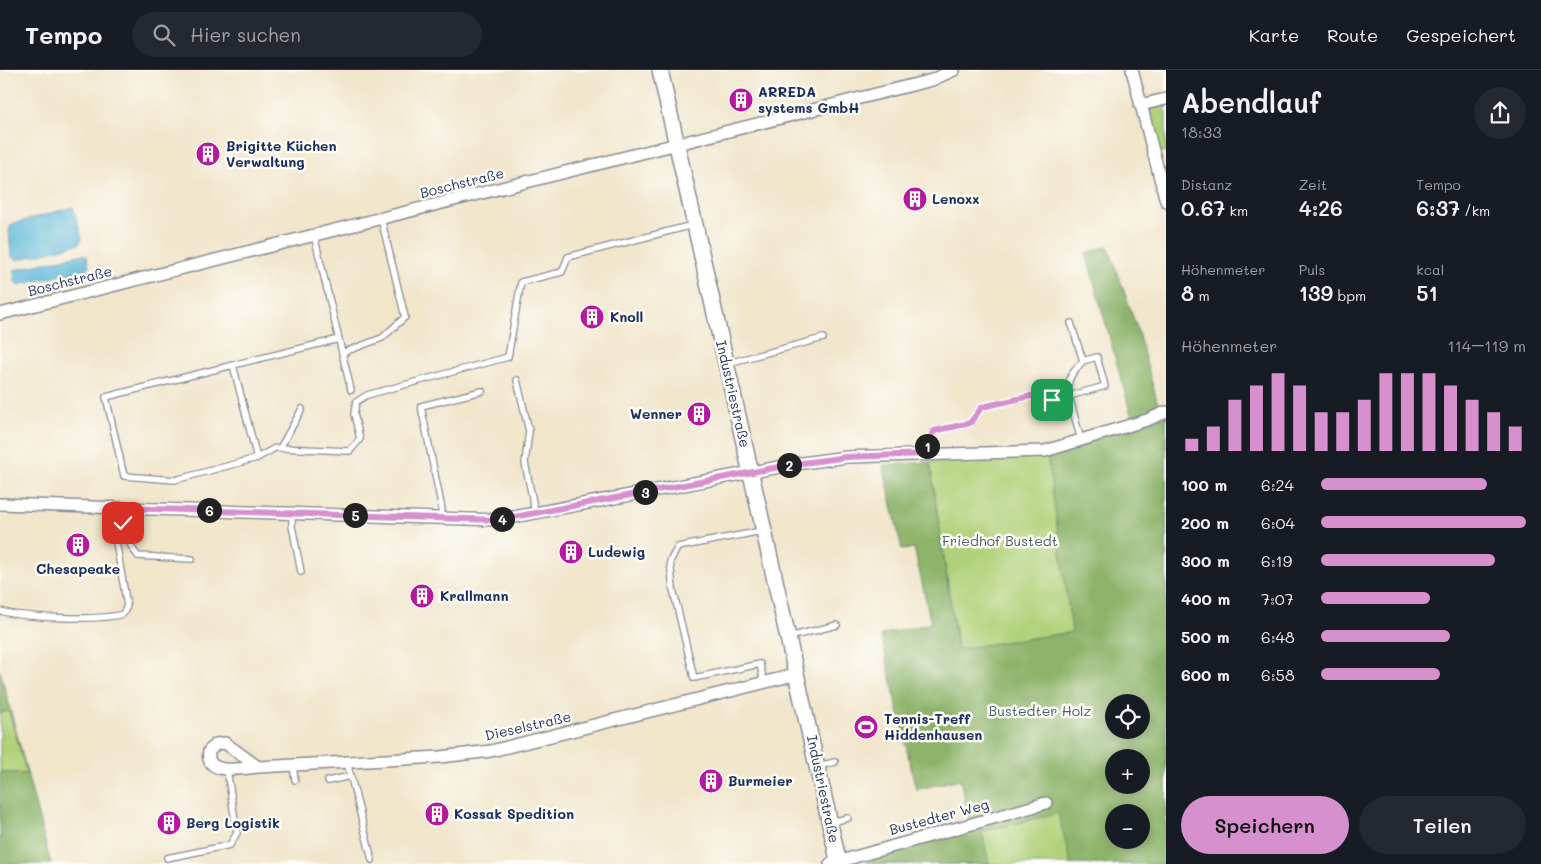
<!DOCTYPE html>
<html lang="de">
<meta charset="utf-8">
<style>
:root{--surface:#171b24;--page:#242831;--text:#f1f3f6;--muted:#9ea1a6;--line:#363941;--accent:#d690ce}
body{margin:0;font-family:Mali,sans-serif;background:var(--page);color:var(--text);height:100vh;display:flex;flex-direction:column;font-size:19px;white-space:nowrap}
*{box-sizing:border-box;margin:0}
p{font-size:16px;color:var(--muted)}
.icon{flex:none;width:28px;height:28px;fill:none;stroke:currentColor;stroke-width:2;stroke-linecap:round;stroke-linejoin:round}
.map{position:relative;flex:1;overflow:hidden}
.side{display:flex;flex-direction:column;background:var(--surface);width:375px}
.side>*{flex:none}
.fabs{position:absolute;left:1105px;top:624px;display:grid;gap:10px}
.fabs a{display:grid;place-items:center;width:45px;height:45px;border-radius:50%;background:var(--surface);box-shadow:0 2px 12px #0003;font-size:25px}
.pin{position:absolute;display:grid;place-items:center;width:42px;height:42px;color:#fff;margin:-21px;border-radius:10px;box-shadow:0 2px 8px #0006}
.km{position:absolute;width:25px;height:25px;margin:-12px;border-radius:50%;background:#222;color:#fff;font-size:14px;line-height:25px;text-align:center}
.round{display:grid;place-items:center;flex:none;width:52px;height:52px;border-radius:26px;background:var(--page)}
.summary{display:flex;align-items:center;justify-content:space-between;height:85px;padding:0 15px}
h1{font-size:28px;font-weight:600;line-height:38px}
.stats{display:grid;grid-template-columns:repeat(3,1fr);gap:8px;height:85px;padding:5px 15px}
.stats div{display:grid;align-content:center}
.stats b{font-size:21px;font-weight:600}
.stats small{font-size:14px;font-weight:400}
.stats p{font-size:14px}
.chart{height:140px;padding:10px 15px}
.chart p{display:flex;justify-content:space-between}
.chart svg{width:100%;height:90px;margin-top:5px;stroke:var(--accent);stroke-width:6}
.action{display:flex;gap:10px;margin-top:auto;padding:10px 15px}
.action a{flex:1;height:58px;border-radius:30px;background:var(--accent);color:#111;font-size:20px;font-weight:600;line-height:58px;text-align:center}
.action a+a{background:var(--page);color:var(--text)}
ul{padding:0 15px;list-style:none;font-size:16px}
li{display:grid;grid-template-columns:80px 60px 1fr;align-items:center;height:38px}
li i{height:12px;border-radius:6px;background:var(--accent)}
header{display:flex;align-items:center;gap:30px;box-sizing:border-box;height:70px;padding:0 25px;background:var(--surface);border-bottom:1px solid var(--line)}
header strong{font-size:24px}
nav{display:flex;gap:28px;margin-inline-start:auto;font-size:18px}
.search{width:350px;height:45px;background:var(--page);display:flex;align-items:center;gap:12px;box-sizing:border-box;padding:0 18px;border-radius:28px;color:var(--muted);font-size:19px}
main{display:flex;flex:1;min-height:0}
.map>svg:first-child{display:block}
.green{fill:#b0d179;stroke:#66806c;fill-rule:evenodd}
.forest{fill:#8cb369;stroke:#547164;fill-rule:evenodd}
.water{fill:#59b5d7;stroke:#3a729a}
.lines{fill:none;stroke-linecap:round;stroke-linejoin:round}
.service-casing{stroke:#868a94;stroke-width:8}
.minor-casing{stroke:#868a94;stroke-width:14}
.tertiary-casing{stroke:#868a94;stroke-width:18}
.service{stroke:#fff;stroke-width:5.5}
.minor{stroke:#fff;stroke-width:11}
.tertiary{stroke:#fff;stroke-width:15}
.route-casing{stroke:#fff;stroke-width:10}
.route{stroke:#d690ce;stroke-width:6}
.labels{text-anchor:middle;stroke-width:5;stroke-linejoin:round;paint-order:stroke}
.poi-label{font-size:14px;font-weight:bold;fill:#1b2f5e;stroke:#fdfcf7;text-anchor:start}
.street-label{font-size:14px;fill:#1b2f5e;stroke:#fdfcf7}
.park-label{font-size:14px;fill:#486066;stroke:#fdfcf7}
</style>
<header>
<strong>Tempo</strong>
<div class="search"><svg class="icon" aria-label="search" viewBox="0 0 24 24"><circle cx="10" cy="10" r="6"/><path d="M15 15l6 6"/></svg>Hier suchen</div>
<nav><a>Karte</a><a>Route</a><a>Gespeichert</a></nav>
</header>
<main>
<div class="map">
<svg width="1166" height="794" viewBox="0 0 1166 794">
<rect width="100%" height="100%" fill="#fdfcf7"/>
<filter id="ink" filterUnits="userSpaceOnUse"><feTurbulence type="fractalNoise" baseFrequency=".02" numOctaves="2"/><feDisplacementMap in="SourceGraphic" scale="10" xChannelSelector="R" yChannelSelector="G"/><feConvolveMatrix kernelMatrix="1 2 1 2 8 2 1 2 1" color-interpolation-filters="sRGB"/></filter>
<filter id="wash" filterUnits="userSpaceOnUse"><feTurbulence type="fractalNoise" baseFrequency=".0096" numOctaves="4" result="noise"/><feDisplacementMap in="SourceGraphic" scale="20" xChannelSelector="R" yChannelSelector="G"/><feGaussianBlur stdDeviation="1.12" result="paint"/><feColorMatrix in="noise" values="0 0 0 0 0 0 0 0 0 0 0 0 0 0 0 0 0 1.4 0 .05"/><feComposite in="paint" operator="in"/></filter>
<g filter="url(#wash)">
<rect width="100%" height="100%" fill="#f1e5ca"/>
<!-- green -->
<g class="green">
<path d="M 1166,35 L 1166,81 L 1156,83 L 1145,40 Z"/>
<path d="M 1166,345 L 1166,794 L 867,794 L 984,759 L 930,392 L 1047,385 ZM 1114,632 L 1141,632 L 1141,660 L 1114,660 ZM 1114,688 L 1141,688 L 1141,715 L 1114,715 ZM 1114,742 L 1141,742 L 1141,770 L 1114,770 Z"/>
<path d="M 9,641 L 27,704 L 0,702 L 0,643 Z"/>
</g>
<!-- forest -->
<g class="forest">
<path d="M 1108,176 L 1137,258 L 1159,338 L 1132,348 L 1086,183 Z"/>
<path d="M 1166,345 L 1166,794 L 1071,794 L 1058,743 L 982,762 L 989,794 L 867,794 L 868,788 L 874,785 L 972,762 L 960,709 L 916,720 L 881,565 L 931,553 L 914,478 L 902,480 L 883,395 L 930,392 L 957,579 L 1072,562 L 1047,385 ZM 1114,632 L 1141,632 L 1141,660 L 1114,660 ZM 1114,688 L 1141,688 L 1141,715 L 1114,715 ZM 1114,742 L 1141,742 L 1141,770 L 1114,770 Z"/>
<path d="M 0,600 L 51,794 L 0,794 L 0,702 L 27,704 L 9,641 L 0,643 Z"/>
</g>
<!-- water -->
<g class="water">
<path d="M 73,137 L 82,168 L 79,174 L 17,190 L 11,186 L 9,160 L 12,154 Z"/>
<path d="M 83,184 L 87,186 L 89,197 L 85,200 L 18,215 L 15,212 L 14,200 Z"/>
</g>
</g>
<g filter="url(#ink)">
<g class="lines">
<defs>
<g id="service">
<path d="M 314,165 L 351,320"/>
<path d="M 1071,253 L 1083,291 C 1073,302 1065,310 1069,326 L 1105,316 L 1097,287 L 1083,291"/>
<path d="M 342,283 L 382,268 L 405,247 L 381,148"/>
<path d="M 728,293 L 823,268"/>
<path d="M 233,295 L 106,327 L 124,406 L 175,410 L 257,388"/>
<path d="M 517,310 L 529,361 L 525,393 L 535,442"/>
<path d="M 302,339 L 280,378 L 275,378 L 257,388 L 233,295 L 339,269"/>
<path d="M 280,378 L 350,381 L 360,369 L 354,344 L 356,332 L 367,325 L 508,287 L 521,212 L 562,202 L 568,187 L 693,155"/>
<path d="M 927,384 L 926,375 L 934,361 L 971,353 L 982,337 L 1040,324 L 1052,330 L 1069,326 L 1081,370"/>
<path d="M 124,438 C 123,456 126,472 138,486 L 192,489"/>
<path d="M 292,443 L 292,456 L 301,502"/>
<path d="M 440,448 L 442,439 L 421,336 L 482,321"/>
<path d="M 762,461 L 678,477 L 670,491 L 673,519 L 694,608 L 760,594 L 764,613"/>
<path d="M 0,541 C 24,548 99,551 123,544 L 127,536 L 115,466 L 113,437"/>
<path d="M 789,567 L 837,555"/>
<path d="M 347,692 L 372,790"/>
<path d="M 293,695 L 295,710"/>
<path d="M 818,696 L 835,692"/>
<path d="M 328,711 L 351,706"/>
<path d="M 831,752 L 848,748"/>
<path d="M 167,788 L 230,775 L 237,763 L 227,700"/>
</g>
<g id="minor">
<path d="M 1132,0 L 1166,131"/>
<path d="M 1140,35 L 1166,29"/>
<path d="M 0,244 L 932,10 L 954,0"/>
<path d="M 0,434 L 498,450 L 795,394 L 847,387 L 1045,381 L 1147,350 L 1166,342"/>
<path d="M 258,697 C 244,698 204,707 209,681 L 216,674 L 225,673 L 258,697 L 440,687 L 491,681 L 798,604"/>
<path d="M 830,794 L 1046,733"/>
</g>
<path id="tertiary" d="M 660,0 L 839,794"/>
</defs>
<!-- service casing -->
<use href="#service" class="service-casing"/>
<!-- minor casing -->
<use href="#minor" class="minor-casing"/>
<!-- tertiary casing -->
<use href="#tertiary" class="tertiary-casing"/>
<!-- service -->
<use href="#service" class="service"/>
<!-- minor -->
<use href="#minor" class="minor"/>
<!-- tertiary -->
<use href="#tertiary" class="tertiary"/>
</g>
</g>
<g class="lines" filter="url(#ink)">
<defs>
<path id="route" d="M 123,453 L 124,438 L 498,450 L 795,394 L 847,387 L 927,384 L 926,375 L 934,361 L 970,353 L 982,337 L 1040,324 L 1052,330"/>
</defs>
<!-- route casing -->
<use href="#route" class="route-casing"/>
<!-- route -->
<use href="#route" class="route"/>
</g>
<!-- icons -->
<defs>
<symbol id="building-disc" viewBox="-11 -11 22 22"><circle r="9.5" fill="#b5179e" stroke="#fdfcf7"/><path d="M-4-6H4V6H1V3H-1V6H-4ZM-2.5-4.3h1.7v1.8h-1.7ZM.8-4.3h1.7v1.8H.8ZM-2.5-1h1.7V.8h-1.7ZM.8-1h1.7V.8H.8Z" fill="#fff"/></symbol>
<symbol id="stadium-disc" viewBox="-11 -11 22 22"><circle r="9.5" fill="#b5179e" stroke="#fdfcf7"/><path d="M0-5a6.5 5 0 1 0 0 10a6.5 5 0 1 0 0-10ZM-3.5-1.8h7v3.6h-7Z" fill="#fff"/></symbol>
</defs>
<g fill-rule="evenodd">
<use href="#building-disc" x="727" y="16" width="28" height="28"/>
<use href="#building-disc" x="194" y="70" width="28" height="28"/>
<use href="#building-disc" x="901" y="115" width="28" height="28"/>
<use href="#building-disc" x="578" y="233" width="28" height="28"/>
<use href="#building-disc" x="685" y="330" width="28" height="28"/>
<use href="#building-disc" x="64" y="461" width="28" height="28"/>
<use href="#building-disc" x="557" y="468" width="28" height="28"/>
<use href="#building-disc" x="408" y="512" width="28" height="28"/>
<use href="#stadium-disc" x="852" y="643" width="28" height="28"/>
<use href="#building-disc" x="697" y="697" width="28" height="28"/>
<use href="#building-disc" x="423" y="730" width="28" height="28"/>
<use href="#building-disc" x="155" y="739" width="28" height="28"/>
</g>
<g class="labels">
<!-- poi labels -->
<g class="poi-label">
<text x="758" y="27">ARREDA<tspan x="758" dy="16">systems GmbH</tspan></text>
<text x="226" y="81">Brigitte Küchen<tspan x="226" dy="16">Verwaltung</tspan></text>
<text x="932" y="134">Lenoxx</text>
<text x="610" y="252">Knoll</text>
<text x="682" y="349" text-anchor="end">Wenner</text>
<text x="588" y="487">Ludewig</text>
<text x="78" y="504" text-anchor="middle">Chesapeake</text>
<text x="440" y="531">Krallmann</text>
<text x="884" y="654">Tennis-Treff<tspan x="884" dy="16">Hiddenhausen</tspan></text>
<text x="728" y="716">Burmeier</text>
<text x="454" y="749">Kossak Spedition</text>
<text x="186" y="758">Berg Logistik</text>
</g>
<!-- street labels -->
<g class="street-label">
<text transform="translate(462 113) rotate(-14)" y="5">Boschstraße</text>
<text transform="translate(70 211) rotate(-14)" y="5">Boschstraße</text>
<text transform="translate(733 324) rotate(77)" y="5">Industriestraße</text>
<text transform="translate(528 656) rotate(-13)" y="5">Dieselstraße</text>
<text transform="translate(823 719) rotate(78)" y="5">Industriestraße</text>
<text transform="translate(939 747) rotate(-15)" y="5">Bustedter Weg</text>
</g>
<!-- park labels -->
<g class="park-label">
<text x="1000" y="476">Friedhof Bustedt</text>
<text x="1040" y="646">Bustedter Holz</text>
</g>
</g>
</svg>
<div class="fabs">
<a><svg class="icon" aria-label="locate" viewBox="0 0 24 24"><circle cx="12" cy="12" r="6"/><path d="M12 2v4M12 18v4M2 12h4M18 12h4"/></svg></a>
<a>+</a>
<a>−</a>
</div>
<div class="pin" style="left:1052px;top:330px;background:#1e9e55"><svg class="icon" aria-label="arrive" viewBox="0 0 24 24"><path d="M6 21V4h12l-3 4 3 4H6"/></svg></div>
<div class="pin" style="left:123px;top:453px;background:#d93025"><svg class="icon" aria-label="check" viewBox="0 0 24 24"><path d="M5 12l5 5 9-10"/></svg></div>
<b class="km" style="left:927px;top:376px">1</b>
<b class="km" style="left:789px;top:395px">2</b>
<b class="km" style="left:645px;top:422px">3</b>
<b class="km" style="left:502px;top:449px">4</b>
<b class="km" style="left:355px;top:445px">5</b>
<b class="km" style="left:209px;top:440px">6</b>
</div>
<section class="side">
<div class="summary"><div><h1>Abendlauf</h1><p>18:33</p></div><a class="round"><svg class="icon" aria-label="share" viewBox="0 0 24 24"><path d="M12 15V3M7 8l5-5 5 5M5 13v7h14v-7"/></svg></a></div>
<div class="stats">
<div><p>Distanz</p><b>0.67<small> km</small></b></div>
<div><p>Zeit</p><b>4:26</b></div>
<div><p>Tempo</p><b>6:37<small> /km</small></b></div>
</div>
<div class="stats">
<div><p>Höhenmeter</p><b>8<small> m</small></b></div>
<div><p>Puls</p><b>139<small> bpm</small></b></div>
<div><p>kcal</p><b>51</b></div>
</div>
<div class="chart"><p><span>Höhenmeter</span>114–119 m</p>
<svg viewBox="0 0 160 44" preserveAspectRatio="none"><path d="M5 44V38M15 44V32M25 44V19M35 44V12M45 44V6M55 44V12M65 44V25M75 44V25M85 44V19M95 44V6M105 44V6M115 44V6M125 44V12M135 44V19M145 44V25M155 44V32"/></svg>
</div>
<ul>
<li><b>100 m</b>6:24<i style="width:81%"></i></li>
<li><b>200 m</b>6:04<i style="width:100%"></i></li>
<li><b>300 m</b>6:19<i style="width:85%"></i></li>
<li><b>400 m</b>7:07<i style="width:53%"></i></li>
<li><b>500 m</b>6:48<i style="width:63%"></i></li>
<li><b>600 m</b>6:58<i style="width:58%"></i></li>
</ul>
<div class="action"><a>Speichern</a><a>Teilen</a></div>
</section>
</main>
